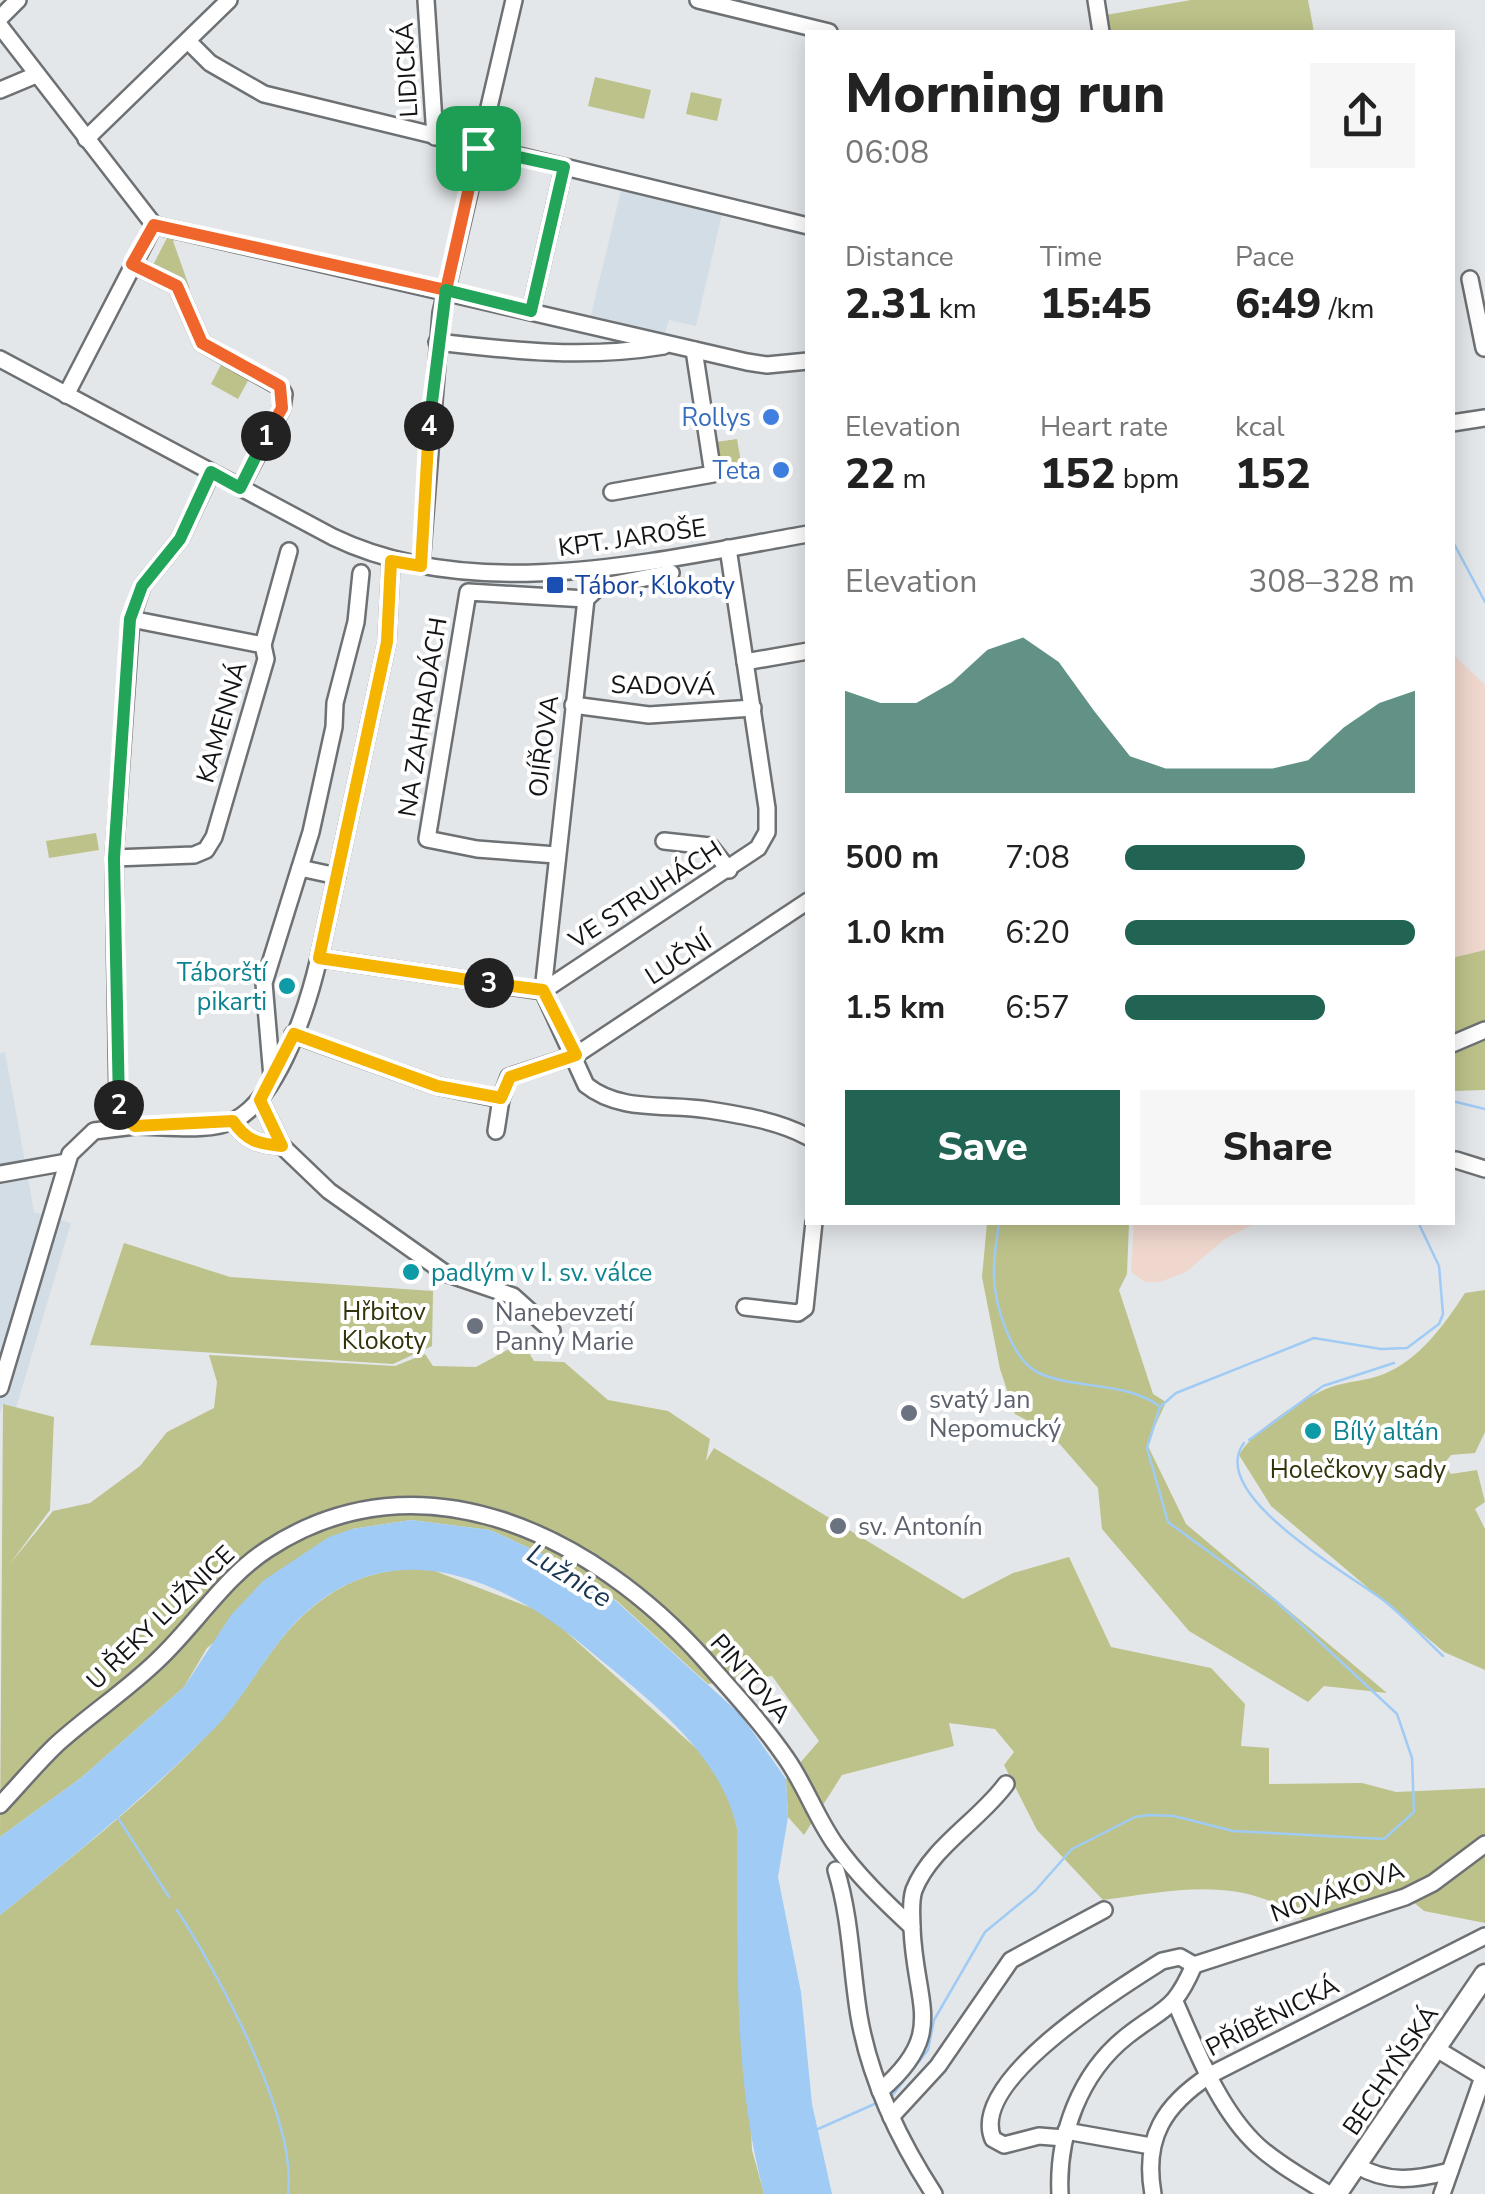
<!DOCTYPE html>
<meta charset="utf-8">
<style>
:root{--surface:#fff;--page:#f6f6f6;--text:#222;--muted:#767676;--accent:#216453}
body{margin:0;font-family:"Nunito Sans",sans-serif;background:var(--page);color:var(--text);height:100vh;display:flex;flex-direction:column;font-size:38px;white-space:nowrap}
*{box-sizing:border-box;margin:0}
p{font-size:32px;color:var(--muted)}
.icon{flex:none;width:55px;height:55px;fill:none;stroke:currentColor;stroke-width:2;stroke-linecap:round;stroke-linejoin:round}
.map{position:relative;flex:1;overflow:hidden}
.details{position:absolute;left:805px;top:30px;width:650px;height:1195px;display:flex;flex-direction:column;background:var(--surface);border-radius:0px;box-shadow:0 5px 25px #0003}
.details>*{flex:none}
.pin{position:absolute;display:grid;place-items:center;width:85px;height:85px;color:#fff;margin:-42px;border-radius:20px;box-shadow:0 5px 15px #0006}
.km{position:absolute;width:50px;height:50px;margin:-25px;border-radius:50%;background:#222;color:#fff;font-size:28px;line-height:50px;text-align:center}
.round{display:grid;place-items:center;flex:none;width:105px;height:105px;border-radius:0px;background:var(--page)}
.headline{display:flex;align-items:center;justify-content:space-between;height:170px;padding:0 40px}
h1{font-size:55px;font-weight:800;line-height:75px}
.figures{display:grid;grid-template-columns:repeat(3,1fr);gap:15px;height:170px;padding:10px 40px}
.figures div{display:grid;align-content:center}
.figures b{font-size:42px;font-weight:800}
.figures small{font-size:28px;font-weight:400}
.figures p{font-size:28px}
.chart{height:280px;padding:20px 40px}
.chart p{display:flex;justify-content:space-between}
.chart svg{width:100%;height:180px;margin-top:10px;fill:var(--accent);opacity:.7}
.cta{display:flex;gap:20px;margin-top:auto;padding:20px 40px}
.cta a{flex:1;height:115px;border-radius:0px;background:var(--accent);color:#fff;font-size:40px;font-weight:800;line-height:115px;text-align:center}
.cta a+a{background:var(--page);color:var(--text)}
ul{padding:0 40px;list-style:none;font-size:32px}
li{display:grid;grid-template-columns:160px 120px 1fr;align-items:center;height:75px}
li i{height:25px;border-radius:12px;background:var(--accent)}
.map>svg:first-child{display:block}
.built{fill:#d3dde5}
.medical{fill:#efd7cd}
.green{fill:#bdc28a}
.water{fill:#a0cbf4}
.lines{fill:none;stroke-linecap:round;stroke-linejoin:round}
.stream{stroke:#a0cbf4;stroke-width:2.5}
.minor-casing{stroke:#6e7173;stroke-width:20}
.major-casing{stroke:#6e7173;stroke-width:25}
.minor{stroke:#fff;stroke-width:15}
.major{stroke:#fff;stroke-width:20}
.split-1-casing{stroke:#fff;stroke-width:20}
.split-2-casing{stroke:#fff;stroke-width:20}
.split-3-casing{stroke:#fff;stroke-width:20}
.split-4-casing{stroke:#fff;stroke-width:20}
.split-5-casing{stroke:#fff;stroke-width:20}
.split-1{stroke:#f0652b;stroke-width:12}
.split-2{stroke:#22a559;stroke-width:12}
.split-3{stroke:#f5b400;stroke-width:12}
.split-4{stroke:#f5b400;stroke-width:12}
.split-5{stroke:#22a559;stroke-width:12}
.shop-dot{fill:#3f7fe0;stroke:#fff;stroke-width:4}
.transit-dot{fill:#1a4fb4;stroke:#fff;stroke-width:4}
.culture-dot{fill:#0f9aa8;stroke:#fff;stroke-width:4}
.worship-dot{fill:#6b7280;stroke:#fff;stroke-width:4}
.labels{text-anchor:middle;stroke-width:8;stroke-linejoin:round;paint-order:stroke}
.street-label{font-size:25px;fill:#131415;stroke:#fff}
.shop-label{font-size:25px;fill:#366cbe;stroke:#fff;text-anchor:end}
.transit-label{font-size:25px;fill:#164399;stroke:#fff;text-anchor:start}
.culture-label{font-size:25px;fill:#0d838f;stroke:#fff;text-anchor:start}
.park-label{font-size:25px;fill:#32340a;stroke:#fff}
.worship-label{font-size:25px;fill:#5b616d;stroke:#fff;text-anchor:start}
.water-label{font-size:28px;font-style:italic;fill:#183752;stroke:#fff}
</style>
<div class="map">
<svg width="1485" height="2194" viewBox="0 0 1485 2194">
<rect width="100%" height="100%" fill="#e4e7ea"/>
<!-- built -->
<g class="built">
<path d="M 621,191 L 722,214 L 696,326 L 669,320 L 665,333 L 591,315 Z"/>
<path d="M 5,1052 L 34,1212 L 71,1223 L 16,1408 L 3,1404 L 0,1413 L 0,1053 Z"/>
</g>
<!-- medical -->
<g class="medical">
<path d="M 1452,653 L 1485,685 L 1485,950 L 1453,958 Z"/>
<path d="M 1134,1223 L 1134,1222 L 1256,1223 L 1225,1239 L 1186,1272 L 1160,1282 L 1145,1282 L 1131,1272 Z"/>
</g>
<!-- green -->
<g class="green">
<path d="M 1191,0 L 1308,0 L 1314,32 L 1109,32 L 1106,15 Z"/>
<path d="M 595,77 L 651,90 L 644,119 L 588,106 Z"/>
<path d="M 691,92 L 722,99 L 717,121 L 686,114 Z"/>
<path d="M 168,236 L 185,236 L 173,241 L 190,289 L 152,267 Z"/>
<path d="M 222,363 L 250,377 L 238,399 L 211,384 Z"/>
<path d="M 737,439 L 743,474 L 722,478 L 716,442 Z"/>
<path d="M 96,833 L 99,850 L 49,858 L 46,841 Z"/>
<path d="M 1485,950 L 1485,1090 L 1453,1091 L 1452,958 Z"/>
<path d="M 987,1223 L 1129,1223 L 1127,1274 L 1119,1290 L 1153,1394 L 1166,1402 L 1147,1444 L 1186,1524 L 1387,1693 L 1324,1686 L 1308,1702 L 1189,1631 L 1102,1529 L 1098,1488 L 1050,1433 L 1015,1414 L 1000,1369 L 982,1277 Z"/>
<path d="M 124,1243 L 230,1277 L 433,1291 L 432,1346 L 393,1364 L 90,1345 Z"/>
<path d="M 1485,1290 L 1485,1432 L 1475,1453 L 1451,1455 L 1444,1464 L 1451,1474 L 1477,1470 L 1485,1502 L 1475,1509 L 1485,1529 L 1485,1670 L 1444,1652 L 1271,1506 L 1239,1455 C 1252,1431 1304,1397 1331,1387 C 1348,1381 1367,1381 1384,1374 C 1419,1360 1445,1324 1465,1293 Z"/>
<path d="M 522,1342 L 534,1361 L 564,1362 L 608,1400 L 668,1411 L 710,1439 L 706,1461 L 714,1448 L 963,1599 L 1013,1573 L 1069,1557 L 1111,1647 L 1211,1668 L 1245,1704 L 1241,1746 L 1269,1748 L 1269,1784 L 1362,1783 L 1396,1792 L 1485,1788 L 1485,1923 L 1424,1911 L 1404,1894 L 1306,1922 C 1245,1874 1175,1890 1103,1900 L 1037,1830 L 1004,1765 L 1014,1752 L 995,1729 L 949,1723 L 954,1746 L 842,1775 L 804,1835 L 788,1817 L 786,1779 L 819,1741 L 772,1676 L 708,1684 L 617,1601 L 547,1556 L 490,1530 L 411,1520 L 352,1529 L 207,1648 L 184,1687 L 82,1777 L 0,1837 L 3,1404 L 54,1417 L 50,1510 L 9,1565 L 53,1511 L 90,1503 L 140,1466 L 167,1432 L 214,1408 L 217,1382 L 209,1355 L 395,1366 L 425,1354 L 433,1366 L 476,1367 Z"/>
<path d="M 427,1568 L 545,1613 L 708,1759 L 730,1797 L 737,1828 L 752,2150 L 764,2194 L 0,2194 L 0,1915 C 75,1855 152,1794 218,1724 C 252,1687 274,1637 314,1606 C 350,1577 382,1569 427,1568 Z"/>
</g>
<!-- water -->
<path class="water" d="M 411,1520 L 490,1530 L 547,1556 L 616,1601 L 741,1715 L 786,1779 L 788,1817 L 778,1877 L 801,1992 L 812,2104 L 832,2194 L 764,2194 C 732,2073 738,1951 737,1828 C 719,1751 649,1700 590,1651 C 503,1577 388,1526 295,1623 C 264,1656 244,1699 212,1731 C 145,1797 73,1857 0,1915 L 0,1837 L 82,1777 L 184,1687 L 231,1615 L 264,1580 L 329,1537 L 352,1529 Z"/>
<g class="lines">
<!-- stream -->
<g class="stream">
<path d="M 1452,540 L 1485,602"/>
<path d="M 1452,1101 L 1485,1109"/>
<path d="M 999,1222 C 997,1240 993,1259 994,1277 C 995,1305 1011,1360 1039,1373 C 1077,1390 1122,1381 1158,1405"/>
<path d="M 1249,1440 L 1323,1386 L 1394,1363"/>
<path d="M 1244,1443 C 1205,1495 1352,1575 1387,1603 C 1406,1619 1424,1638 1443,1656"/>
<path d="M 118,1818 L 169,1897"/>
<path d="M 177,1910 C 218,1973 298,2120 288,2194"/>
<path d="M 891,2097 L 928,2050 L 934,2020 L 985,1932 L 1035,1891 L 1072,1849 L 1135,1817 L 1149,1815 L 1174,1816 L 1233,1831 L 1384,1839 L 1414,1812 L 1412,1758 L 1397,1714 L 1276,1601 L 1168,1522 L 1147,1448 L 1160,1407 L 1176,1393 L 1314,1338 L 1381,1349 L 1407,1348 L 1439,1324 L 1443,1314 L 1439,1266 L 1418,1222"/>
<path d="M 818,2129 L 879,2102"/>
</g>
<defs>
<g id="minor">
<path d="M 426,0 L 435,137"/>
<path d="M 698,0 L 829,32"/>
<path d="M 1096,0 L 1101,32"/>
<path d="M 0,18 L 18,0"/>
<path d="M 0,26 L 154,225 L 747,362 L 767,365 L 808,361"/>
<path d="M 188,41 L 210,63 L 264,94 L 808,226"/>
<path d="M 0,90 L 36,75"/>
<path d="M 86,139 L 229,0"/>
<path d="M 132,264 L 177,286 L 202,343 L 280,387 L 284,394 L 282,408 L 240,488"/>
<path d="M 1470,279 L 1484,348"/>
<path d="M 531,311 L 564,167"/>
<path d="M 437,342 C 514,351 586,359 664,346"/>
<path d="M 0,359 L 333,537 C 476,606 659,560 808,534"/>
<path d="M 66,395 L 154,225"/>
<path d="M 1452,423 L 1485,418"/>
<path d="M 211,473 L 180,539 L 142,586 L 131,619 L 114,858 L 118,1103 L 124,1117 L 135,1126 C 164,1126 210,1133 235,1120 C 280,1096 308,1005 319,958 L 387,642 L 391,561"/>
<path d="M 612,492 L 713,474 L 694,350"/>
<path d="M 421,565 L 441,313 L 514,0"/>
<path d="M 263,645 L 289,551"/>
<path d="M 745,662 L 808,651"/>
<path d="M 573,705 L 649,715 L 753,708"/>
<path d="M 664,841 L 710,846 L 729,870"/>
<path d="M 556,855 L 477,849 L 427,839 L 468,592 L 586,599"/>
<path d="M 114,858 L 194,855 L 206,850 L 214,837 L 266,659 L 263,645 L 131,619"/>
<path d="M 300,868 L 337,876"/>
<path d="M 319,958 L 543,991 L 758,848 L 767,832 L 767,808 L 728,548"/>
<path d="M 543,991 L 586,599 L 599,587 L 671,573"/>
<path d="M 543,991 L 586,1085 C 621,1113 667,1103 709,1110 C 741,1115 779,1121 808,1137"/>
<path d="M 293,1034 L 437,1086 L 501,1099 L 509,1077 L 576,1055 L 808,901"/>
<path d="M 1452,1044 L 1485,1030"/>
<path d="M 272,1077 L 264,983 L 311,832 L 334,727 L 335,703 L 356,622 L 361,573"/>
<path d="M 260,1100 L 282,1146 L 329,1191 L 445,1273 L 513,1296 L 552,1331"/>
<path d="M 233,1121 C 246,1141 259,1144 282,1146"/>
<path d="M 496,1131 L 501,1099"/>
<path d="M 1456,1160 L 1485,1169"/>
<path d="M 0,1174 L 67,1162"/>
<path d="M 745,1307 L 798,1313 L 805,1308 L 814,1222"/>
<path d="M 0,1388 L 70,1154 L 94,1131 L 135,1126"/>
<path d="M 0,1805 C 19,1785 37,1763 57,1744 C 90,1714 129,1689 161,1657 C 197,1622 226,1576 268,1549 C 421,1449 594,1536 704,1659 C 732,1691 762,1723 786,1758 C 805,1785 816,1817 835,1844 C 857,1875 884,1901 912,1927"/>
<path d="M 836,1870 C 851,1919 851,1967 859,2016 C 870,2080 899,2140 934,2194"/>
<path d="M 1194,1965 L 1405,1897 L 1433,1883 L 1485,1844"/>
<path d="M 1176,2004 C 1197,2051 1219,2110 1258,2146 C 1279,2165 1305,2179 1329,2194"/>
<path d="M 1435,2048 L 1483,2077 L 1442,2194"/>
<path d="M 880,2091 C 948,2033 915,2006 912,1928 C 912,1916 910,1902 914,1890 C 931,1847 980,1820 1006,1784"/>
<path d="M 891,2117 L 938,2066 L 1011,1960 L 1104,1910"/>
<path d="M 1066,2131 L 1151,2146"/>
<path d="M 1064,2138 L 1039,2136 L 1004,2145 L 993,2139 C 968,2080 1121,1987 1162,1961 L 1180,1957 L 1194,1965"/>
<path d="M 1356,2165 C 1388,2184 1415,2180 1450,2171"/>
<path d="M 1060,2194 C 1057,2135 1080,2073 1127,2036 C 1164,2007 1174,2012 1194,1965"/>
<path d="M 1153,2194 C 1143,2138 1164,2105 1210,2075 L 1485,1936"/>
</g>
<path id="major" d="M 1336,2194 L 1485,1975"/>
</defs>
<!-- minor casing -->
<use href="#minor" class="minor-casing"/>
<!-- major casing -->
<use href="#major" class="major-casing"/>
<!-- minor -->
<use href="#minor" class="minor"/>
<!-- major -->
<use href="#major" class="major"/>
</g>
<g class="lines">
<defs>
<path id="split-1" d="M 266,436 L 282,408 L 280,386 L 202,343 L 177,286 L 132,264 L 154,225 L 446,290 L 478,148"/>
<path id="split-2" d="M 119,1105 L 114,858 L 130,619 L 142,586 L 180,539 L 211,472 L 240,488 L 266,436"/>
<path id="split-3" d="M 119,1105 L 124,1117 L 135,1126 L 233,1121 C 246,1141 259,1144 282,1146 L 260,1100 L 294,1034 L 437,1086 L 501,1098 L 510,1077 L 576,1055 L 543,990 L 489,983"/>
<path id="split-4" d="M 429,426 L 421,566 L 391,561 L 387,642 L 319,958 L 489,983"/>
<path id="split-5" d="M 429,426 L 446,290 L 531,311 L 564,167 L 478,148"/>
</defs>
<!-- split-1 casing -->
<use href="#split-1" class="split-1-casing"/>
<!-- split-2 casing -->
<use href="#split-2" class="split-2-casing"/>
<!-- split-3 casing -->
<use href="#split-3" class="split-3-casing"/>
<!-- split-4 casing -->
<use href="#split-4" class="split-4-casing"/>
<!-- split-5 casing -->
<use href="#split-5" class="split-5-casing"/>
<!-- split-1 -->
<use href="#split-1" class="split-1"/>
<!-- split-2 -->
<use href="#split-2" class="split-2"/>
<!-- split-3 -->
<use href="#split-3" class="split-3"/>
<!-- split-4 -->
<use href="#split-4" class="split-4"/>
<!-- split-5 -->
<use href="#split-5" class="split-5"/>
</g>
<!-- markers -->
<g class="shop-dot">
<circle cx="771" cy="417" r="10"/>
<circle cx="781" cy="470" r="10"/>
</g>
<rect class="transit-dot" x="545" y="575" width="20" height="20" rx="5"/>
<g class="culture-dot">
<circle cx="287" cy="986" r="10"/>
<circle cx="411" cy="1272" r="10"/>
<circle cx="1313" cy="1431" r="10"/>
</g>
<g class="worship-dot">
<circle cx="475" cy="1326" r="10"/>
<circle cx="909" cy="1413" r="10"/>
<circle cx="838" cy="1526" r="10"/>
</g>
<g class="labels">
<!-- street labels -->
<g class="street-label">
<text transform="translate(406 70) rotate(-93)" y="9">LIDICKÁ</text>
<text transform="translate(632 537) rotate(-8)" y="9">KPT. JAROŠE</text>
<text transform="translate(663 685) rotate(1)" y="9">SADOVÁ</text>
<text transform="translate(422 717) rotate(-81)" y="9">NA ZAHRADÁCH</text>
<text transform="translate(221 722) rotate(-74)" y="9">KAMENNÁ</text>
<text transform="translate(543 746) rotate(-83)" y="9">OJÍŘOVA</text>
<text transform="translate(645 894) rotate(-33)" y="9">VE STRUHÁCH</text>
<text transform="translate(678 958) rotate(-33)" y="9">LUČNÍ</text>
<text transform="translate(160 1617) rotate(-44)" y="9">U ŘEKY LUŽNICE</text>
<text transform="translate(751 1678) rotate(49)" y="9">PINTOVA</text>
<text transform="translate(1337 1891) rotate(-19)" y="9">NOVÁKOVA</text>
<text transform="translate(1272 2016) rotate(-27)" y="9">PŘÍBĚNICKÁ</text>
<text transform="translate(1390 2070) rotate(-56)" y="9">BECHYŇSKÁ</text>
</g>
<!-- shop labels -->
<g class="shop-label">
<text x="751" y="426">Rollys</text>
<text x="761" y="479">Teta</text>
</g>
<!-- transit labels -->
<g class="transit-label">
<text x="575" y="594">Tábor, Klokoty</text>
</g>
<!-- culture labels -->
<g class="culture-label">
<text x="267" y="981" text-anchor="end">Táborští<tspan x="267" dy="29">pikarti</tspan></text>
<text x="431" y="1281">padlým v I. sv. válce</text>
<text x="1333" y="1440">Bílý altán</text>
</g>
<!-- park labels -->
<g class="park-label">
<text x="384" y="1320">Hřbitov<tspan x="384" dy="29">Klokoty</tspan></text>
<text x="1358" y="1478">Holečkovy sady</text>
</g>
<!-- worship labels -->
<g class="worship-label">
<text x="495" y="1321">Nanebevzetí<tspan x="495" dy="29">Panny Marie</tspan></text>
<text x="929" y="1408">svatý Jan<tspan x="929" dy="29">Nepomucký</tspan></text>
<text x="858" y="1535">sv. Antonín</text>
</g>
<!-- water labels -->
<g class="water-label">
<text transform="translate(570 1575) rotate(32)" y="10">Lužnice</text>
</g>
</g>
</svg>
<div class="pin" style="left:478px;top:148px;background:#1e9e55"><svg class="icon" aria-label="arrive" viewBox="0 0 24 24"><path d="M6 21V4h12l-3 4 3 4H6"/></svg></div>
<b class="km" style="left:266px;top:436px">1</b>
<b class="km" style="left:119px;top:1105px">2</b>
<b class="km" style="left:489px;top:983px">3</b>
<b class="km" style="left:429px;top:426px">4</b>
<section class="details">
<div class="headline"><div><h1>Morning run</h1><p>06:08</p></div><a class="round"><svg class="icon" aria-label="share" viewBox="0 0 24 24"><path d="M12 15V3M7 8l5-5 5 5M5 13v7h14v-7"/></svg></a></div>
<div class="figures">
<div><p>Distance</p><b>2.31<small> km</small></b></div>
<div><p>Time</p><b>15:45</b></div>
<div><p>Pace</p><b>6:49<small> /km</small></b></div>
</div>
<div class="figures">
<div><p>Elevation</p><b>22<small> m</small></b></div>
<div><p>Heart rate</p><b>152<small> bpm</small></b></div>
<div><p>kcal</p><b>152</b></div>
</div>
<div class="chart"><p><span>Elevation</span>308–328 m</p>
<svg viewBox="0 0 160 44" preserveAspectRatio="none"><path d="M0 44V19L10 22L20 22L30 17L40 9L50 6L60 12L70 24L80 35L90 38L100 38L110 38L120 38L130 36L140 28L150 22L160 19V44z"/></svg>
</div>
<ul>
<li><b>500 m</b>7:08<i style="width:62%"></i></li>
<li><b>1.0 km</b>6:20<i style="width:100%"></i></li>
<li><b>1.5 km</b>6:57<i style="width:69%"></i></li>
</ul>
<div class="cta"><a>Save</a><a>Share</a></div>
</section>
</div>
